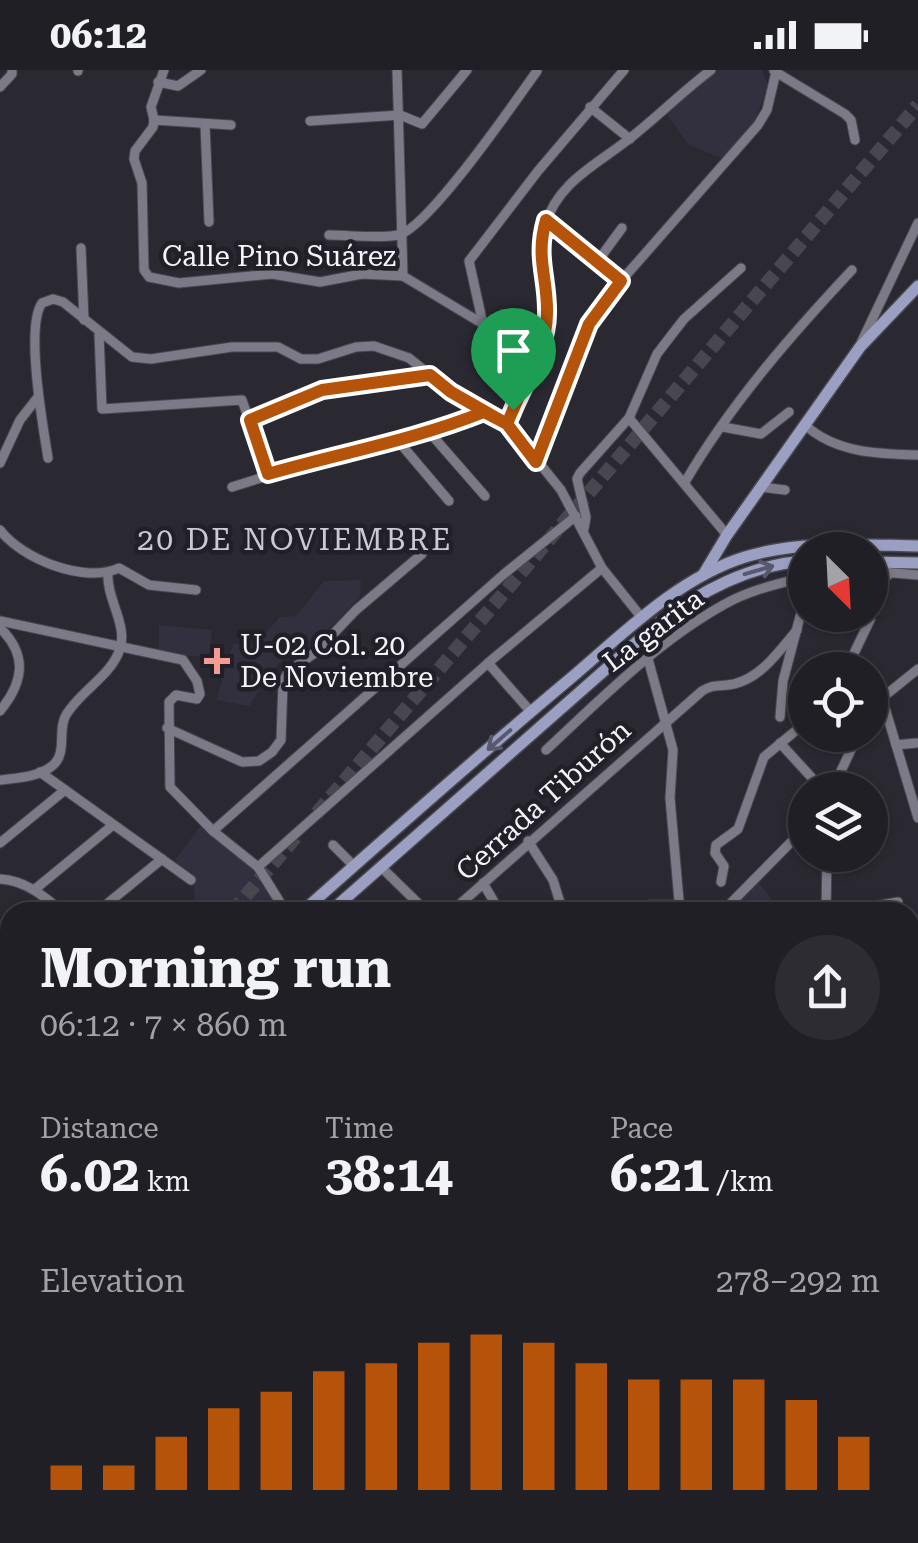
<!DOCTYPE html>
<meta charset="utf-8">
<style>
:root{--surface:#201f26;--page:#2d2c32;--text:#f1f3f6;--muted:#a2a2a7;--line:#3d3d43;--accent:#b45309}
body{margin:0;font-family:"Roboto Serif",serif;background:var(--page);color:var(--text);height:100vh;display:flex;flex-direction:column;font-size:38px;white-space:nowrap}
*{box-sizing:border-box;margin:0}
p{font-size:32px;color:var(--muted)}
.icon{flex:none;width:55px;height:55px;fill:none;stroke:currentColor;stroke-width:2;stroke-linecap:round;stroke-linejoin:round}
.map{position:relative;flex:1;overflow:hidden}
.drawer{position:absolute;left:0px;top:832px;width:920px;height:642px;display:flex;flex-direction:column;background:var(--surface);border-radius:30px 30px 0 0;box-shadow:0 2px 8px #0004,0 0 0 2px var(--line)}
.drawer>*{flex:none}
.needle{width:65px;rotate:156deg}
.controls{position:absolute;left:788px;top:462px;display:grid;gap:20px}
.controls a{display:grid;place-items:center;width:100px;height:100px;border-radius:50%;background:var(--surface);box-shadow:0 2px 8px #0004,0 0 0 2px var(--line);font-size:50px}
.pin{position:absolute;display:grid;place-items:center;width:85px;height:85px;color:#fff;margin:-102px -42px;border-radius:50% 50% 50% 0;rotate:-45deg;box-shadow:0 0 10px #0007}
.pin .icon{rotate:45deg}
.round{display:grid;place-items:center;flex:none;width:105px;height:105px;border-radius:52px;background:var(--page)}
.headline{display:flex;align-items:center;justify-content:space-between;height:170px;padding:0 40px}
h1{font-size:55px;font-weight:700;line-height:75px}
.stats{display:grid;grid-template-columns:repeat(3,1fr);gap:15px;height:170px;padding:10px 40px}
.stats div{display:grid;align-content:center}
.stats b{font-size:50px;font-weight:700}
.stats small{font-size:28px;font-weight:400}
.stats p{font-size:28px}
.chart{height:280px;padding:20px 40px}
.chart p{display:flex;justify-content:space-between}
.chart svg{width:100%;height:180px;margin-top:10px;stroke:var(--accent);stroke-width:6}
.status{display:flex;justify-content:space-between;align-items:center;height:70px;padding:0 50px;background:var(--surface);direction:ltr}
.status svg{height:28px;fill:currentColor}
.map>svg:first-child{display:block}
.built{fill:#322f3e}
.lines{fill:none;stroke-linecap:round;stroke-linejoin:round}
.highway-tunnel{stroke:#484750;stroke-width:14;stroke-dasharray:14 7;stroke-linecap:butt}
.minor-casing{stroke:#494750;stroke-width:11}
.major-casing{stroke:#494750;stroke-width:14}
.minor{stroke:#7c7a86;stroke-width:9}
.major{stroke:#9ba0c3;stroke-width:11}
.oneway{stroke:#58596e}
.route-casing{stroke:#fff;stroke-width:20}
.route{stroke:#b45309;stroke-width:12}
.poi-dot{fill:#f59c92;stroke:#211f28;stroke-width:4}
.labels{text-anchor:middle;stroke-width:9;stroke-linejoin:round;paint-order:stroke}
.street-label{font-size:28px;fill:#f5f4fa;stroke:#211f28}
.poi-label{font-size:28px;fill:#f5f4fa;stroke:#211f28;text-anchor:start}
.neighbourhood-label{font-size:30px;letter-spacing:2.5px;fill:#cbc9d6;stroke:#211f28}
</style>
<div class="status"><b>06:12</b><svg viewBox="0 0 49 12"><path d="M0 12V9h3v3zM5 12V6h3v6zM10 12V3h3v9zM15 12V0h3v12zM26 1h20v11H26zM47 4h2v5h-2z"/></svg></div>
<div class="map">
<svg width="918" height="1473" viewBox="0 0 918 1473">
<rect width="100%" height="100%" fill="#2a2932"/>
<!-- built -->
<g class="built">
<path d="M 719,0 L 762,0 L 768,16 L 754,52 L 724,89 L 689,75 L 664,41 Z"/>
<path d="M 361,510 L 360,527 L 319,569 L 302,582 L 288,584 L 269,604 L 249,636 L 216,630 L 233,574 L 258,572 L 280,547 L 296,546 L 324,511 Z"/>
<path d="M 159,555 L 212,560 L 209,587 L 159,584 Z"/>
<path d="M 202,754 L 257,797 L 284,842 L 196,842 L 193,808 L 173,793 Z"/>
<path d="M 757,810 L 781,842 L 725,842 Z"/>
</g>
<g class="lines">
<!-- highway-tunnel -->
<g class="highway-tunnel">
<path d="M 317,743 L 918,35"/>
<path d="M 232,842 L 299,763"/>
<path d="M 0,1115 L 10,1104"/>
</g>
<defs>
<g id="minor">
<path d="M 397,0 L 403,206"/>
<path d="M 78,1 L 78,0"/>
<path d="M 774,1 L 845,44 L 851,50 L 855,70"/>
<path d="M 158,12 L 178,16 L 201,0"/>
<path d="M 0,17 L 12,4 L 12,0"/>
<path d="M 590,37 L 630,69"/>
<path d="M 154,50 L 153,57 L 135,81 L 134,89 L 142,113 L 144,200 L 149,207 L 179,213 L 272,204 L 320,212 L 362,204 L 403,206 L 483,254 L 507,281 L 513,298 L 513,340"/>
<path d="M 154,50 L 231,55"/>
<path d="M 154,50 L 151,37 L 164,0"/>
<path d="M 310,51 L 400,45 L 422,54 L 467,0"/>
<path d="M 205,54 L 209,152"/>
<path d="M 546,150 L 621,211"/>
<path d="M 329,165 C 351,165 377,169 398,165 C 428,159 516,30 537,1"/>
<path d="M 81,178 L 84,250"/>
<path d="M 597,192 L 622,158"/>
<path d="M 483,254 L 469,191 L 538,101 L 624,0"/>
<path d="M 99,264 L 102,339 L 242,330 L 268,404"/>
<path d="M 861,273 L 918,153"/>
<path d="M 629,348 L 727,465"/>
<path d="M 250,350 L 322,320 L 430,305"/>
<path d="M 507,353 C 521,321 546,282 547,246 C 549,214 535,187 545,155 C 558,112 596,95 629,69 C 657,47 682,22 711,0"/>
<path d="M 805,355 C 836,383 878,384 918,385"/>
<path d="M 723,357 L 761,364 L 789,342"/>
<path d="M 430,363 L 485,426"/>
<path d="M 399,372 L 449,431"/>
<path d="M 48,388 C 43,356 25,257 42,233 L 53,229 L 63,232 L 132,287 L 151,289 L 232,277 L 278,277 L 301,289 L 318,289 L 356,277 L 374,276 L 409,288 L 451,322 L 507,353 L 561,420 L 602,498 L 642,548"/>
<path d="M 536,392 L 589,254 L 621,211 L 758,55 L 767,40 L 776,2"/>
<path d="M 0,393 L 20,350 L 38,327"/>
<path d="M 685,412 C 730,335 791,265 852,200"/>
<path d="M 232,417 L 343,382 L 430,363 L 484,342"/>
<path d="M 761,417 L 785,420"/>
<path d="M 584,459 L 586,447 L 577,409 L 580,403 L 629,348 L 657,284 L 670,267 L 684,249 L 741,198"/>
<path d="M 0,460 C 22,489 85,514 119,498 L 149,515 L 196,520"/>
<path d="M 870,501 L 918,505"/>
<path d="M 0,551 L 183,590 L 197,611 L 200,624 L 197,629 L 176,625 L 169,632 L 170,717 L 213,761 L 258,797 L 286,842"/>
<path d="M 0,558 C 28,585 24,612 0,641"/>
<path d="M 648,589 L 673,680 L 670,728 L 680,842"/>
<path d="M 488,593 L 531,642"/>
<path d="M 846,600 L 870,550 L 876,517 L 890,503"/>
<path d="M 882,628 L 918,748"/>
<path d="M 870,645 L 882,628 L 918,599"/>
<path d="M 780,647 L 783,611 L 805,528"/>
<path d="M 167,658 L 242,692 L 259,691 L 272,682 L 281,670 L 283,612 L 288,602 L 316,582 L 356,540 L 422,484"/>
<path d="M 780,673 L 823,720"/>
<path d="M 896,675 L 916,673"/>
<path d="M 546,680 C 602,628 658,571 725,534 C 749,520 778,514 805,507"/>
<path d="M 40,702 L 191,810"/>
<path d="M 0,710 C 16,708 39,707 52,696 C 68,684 57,660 66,645 C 80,621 111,606 120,579 C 128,555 106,528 108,503"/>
<path d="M 832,720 L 858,665"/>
<path d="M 213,761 L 504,504 L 576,446"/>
<path d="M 528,771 L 553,810 L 563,842"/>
<path d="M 0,773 L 65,720"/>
<path d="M 333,775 L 354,796"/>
<path d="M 258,797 L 488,593 L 602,498"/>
<path d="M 381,797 L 427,842"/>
<path d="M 0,809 C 25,810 45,827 63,842"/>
<path d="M 721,812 L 724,796 L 715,783 L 716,775 L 738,759 L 764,687 L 805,653"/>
<path d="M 483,813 L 500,842"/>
<path d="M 34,820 L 113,755"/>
<path d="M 97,842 L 162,789"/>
<path d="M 451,842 L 702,621 C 715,613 721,617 734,614 C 762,607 779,581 797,560"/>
<path d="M 630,842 L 650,835 L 679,835"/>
<path d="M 722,842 L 805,758"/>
<path d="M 826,842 L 827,785"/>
<path d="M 841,842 L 898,832"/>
<path d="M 0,860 L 10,857"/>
<path d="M 910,893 L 911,893"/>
<path d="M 0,919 L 10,916"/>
<path d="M 910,923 L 918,921"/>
<path d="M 910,990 L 918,1007"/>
<path d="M 0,997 L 10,992"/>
<path d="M 910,1053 L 918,1051"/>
<path d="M 910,1063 L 918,1085"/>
<path d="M 0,1067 L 10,1081"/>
<path d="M 0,1138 L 10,1145"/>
<path d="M 910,1184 L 918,1186"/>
<path d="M 910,1232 L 918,1234"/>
<path d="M 910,1361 L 918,1366"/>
<path d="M 0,1383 L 10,1368"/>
<path d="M 910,1418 L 918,1424"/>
<path d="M 455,1465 L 462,1473"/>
<path d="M 528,1465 L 534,1473"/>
<path d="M 702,1465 L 709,1473"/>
<path d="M 874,1465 L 884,1473"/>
<path d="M 0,1467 L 12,1473"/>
<path d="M 38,1473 L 47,1465"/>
<path d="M 112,1473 L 123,1465"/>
<path d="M 251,1473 L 261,1465"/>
<path d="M 381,1473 L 392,1465"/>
<path d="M 513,1473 L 521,1465"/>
<path d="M 600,1473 L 611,1465"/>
<path d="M 765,1473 L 771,1465"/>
<path d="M 822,1473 L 829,1465"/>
</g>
<g id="major">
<path d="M 870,492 L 918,493"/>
<path d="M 703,505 L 727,465 L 860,277 L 918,216"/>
<path d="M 302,842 C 391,763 480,684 571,608 C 623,564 678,508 745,487 C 800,470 861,475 918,476"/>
<path d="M 330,842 L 657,554 C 701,521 749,495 805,491"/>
<path d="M 0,1181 L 10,1156"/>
<path d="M 0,1233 L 10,1210"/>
</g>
</defs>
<!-- minor casing -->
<use href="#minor" class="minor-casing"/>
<!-- major casing -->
<use href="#major" class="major-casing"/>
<!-- minor -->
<use href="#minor" class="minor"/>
<!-- major -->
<use href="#major" class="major"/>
</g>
<!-- one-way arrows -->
<defs><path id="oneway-shaft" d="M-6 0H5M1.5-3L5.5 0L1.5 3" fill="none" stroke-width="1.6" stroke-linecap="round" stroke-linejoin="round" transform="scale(2.5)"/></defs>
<g class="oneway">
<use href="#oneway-shaft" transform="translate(759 500) rotate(-16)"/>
<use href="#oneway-shaft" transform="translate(499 670) rotate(139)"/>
</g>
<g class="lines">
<defs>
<path id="route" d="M 513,340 L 507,354 L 484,342 C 414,370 341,383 268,404 L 250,350 L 322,320 L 430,305 L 451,322 L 507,354 L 536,392 L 589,254 L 621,211 L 546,150 C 535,189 548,207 547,244 C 547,276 526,310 513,340"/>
</defs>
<!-- route casing -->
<use href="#route" class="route-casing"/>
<!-- route -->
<use href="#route" class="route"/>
</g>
<!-- markers -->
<path class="poi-dot" d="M212 576h10v10h10v10h-10v10h-10v-10h-10v-10h10z"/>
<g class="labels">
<!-- street labels -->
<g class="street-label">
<text x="279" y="196">Calle Pino Suárez</text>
<text transform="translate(653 560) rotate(-37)" y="10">La garita</text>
<text transform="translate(543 730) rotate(-42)" y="10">Cerrada Tiburón</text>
</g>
<!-- poi labels -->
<g class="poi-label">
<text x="240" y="585">U-02 Col. 20<tspan x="240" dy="32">De Noviembre</tspan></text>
</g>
<!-- neighbourhood labels -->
<g class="neighbourhood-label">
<text x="295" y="480">20 DE NOVIEMBRE</text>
</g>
</g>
</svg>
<div class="controls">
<a><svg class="needle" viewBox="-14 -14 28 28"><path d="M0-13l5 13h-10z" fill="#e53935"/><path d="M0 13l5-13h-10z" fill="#a2a2a7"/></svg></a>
<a><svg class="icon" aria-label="locate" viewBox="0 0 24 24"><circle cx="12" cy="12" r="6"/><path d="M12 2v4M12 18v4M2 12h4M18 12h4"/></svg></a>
<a><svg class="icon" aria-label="layers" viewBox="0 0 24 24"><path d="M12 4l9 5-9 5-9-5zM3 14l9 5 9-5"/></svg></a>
</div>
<div class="pin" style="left:513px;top:340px;background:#1e9e55"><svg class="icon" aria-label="arrive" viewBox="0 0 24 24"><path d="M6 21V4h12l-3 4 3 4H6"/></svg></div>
<section class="drawer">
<div class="headline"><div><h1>Morning run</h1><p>06:12 · 7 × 860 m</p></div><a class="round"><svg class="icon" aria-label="share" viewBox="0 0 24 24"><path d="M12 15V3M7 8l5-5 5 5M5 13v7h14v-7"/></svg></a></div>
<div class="stats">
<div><p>Distance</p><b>6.02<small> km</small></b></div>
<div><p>Time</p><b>38:14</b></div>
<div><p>Pace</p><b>6:21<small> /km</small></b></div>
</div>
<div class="chart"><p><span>Elevation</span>278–292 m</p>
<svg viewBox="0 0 160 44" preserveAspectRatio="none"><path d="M5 44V38M15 44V38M25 44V31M35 44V24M45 44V20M55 44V15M65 44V13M75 44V8M85 44V6M95 44V8M105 44V13M115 44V17M125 44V17M135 44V17M145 44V22M155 44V31"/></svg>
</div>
</section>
</div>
